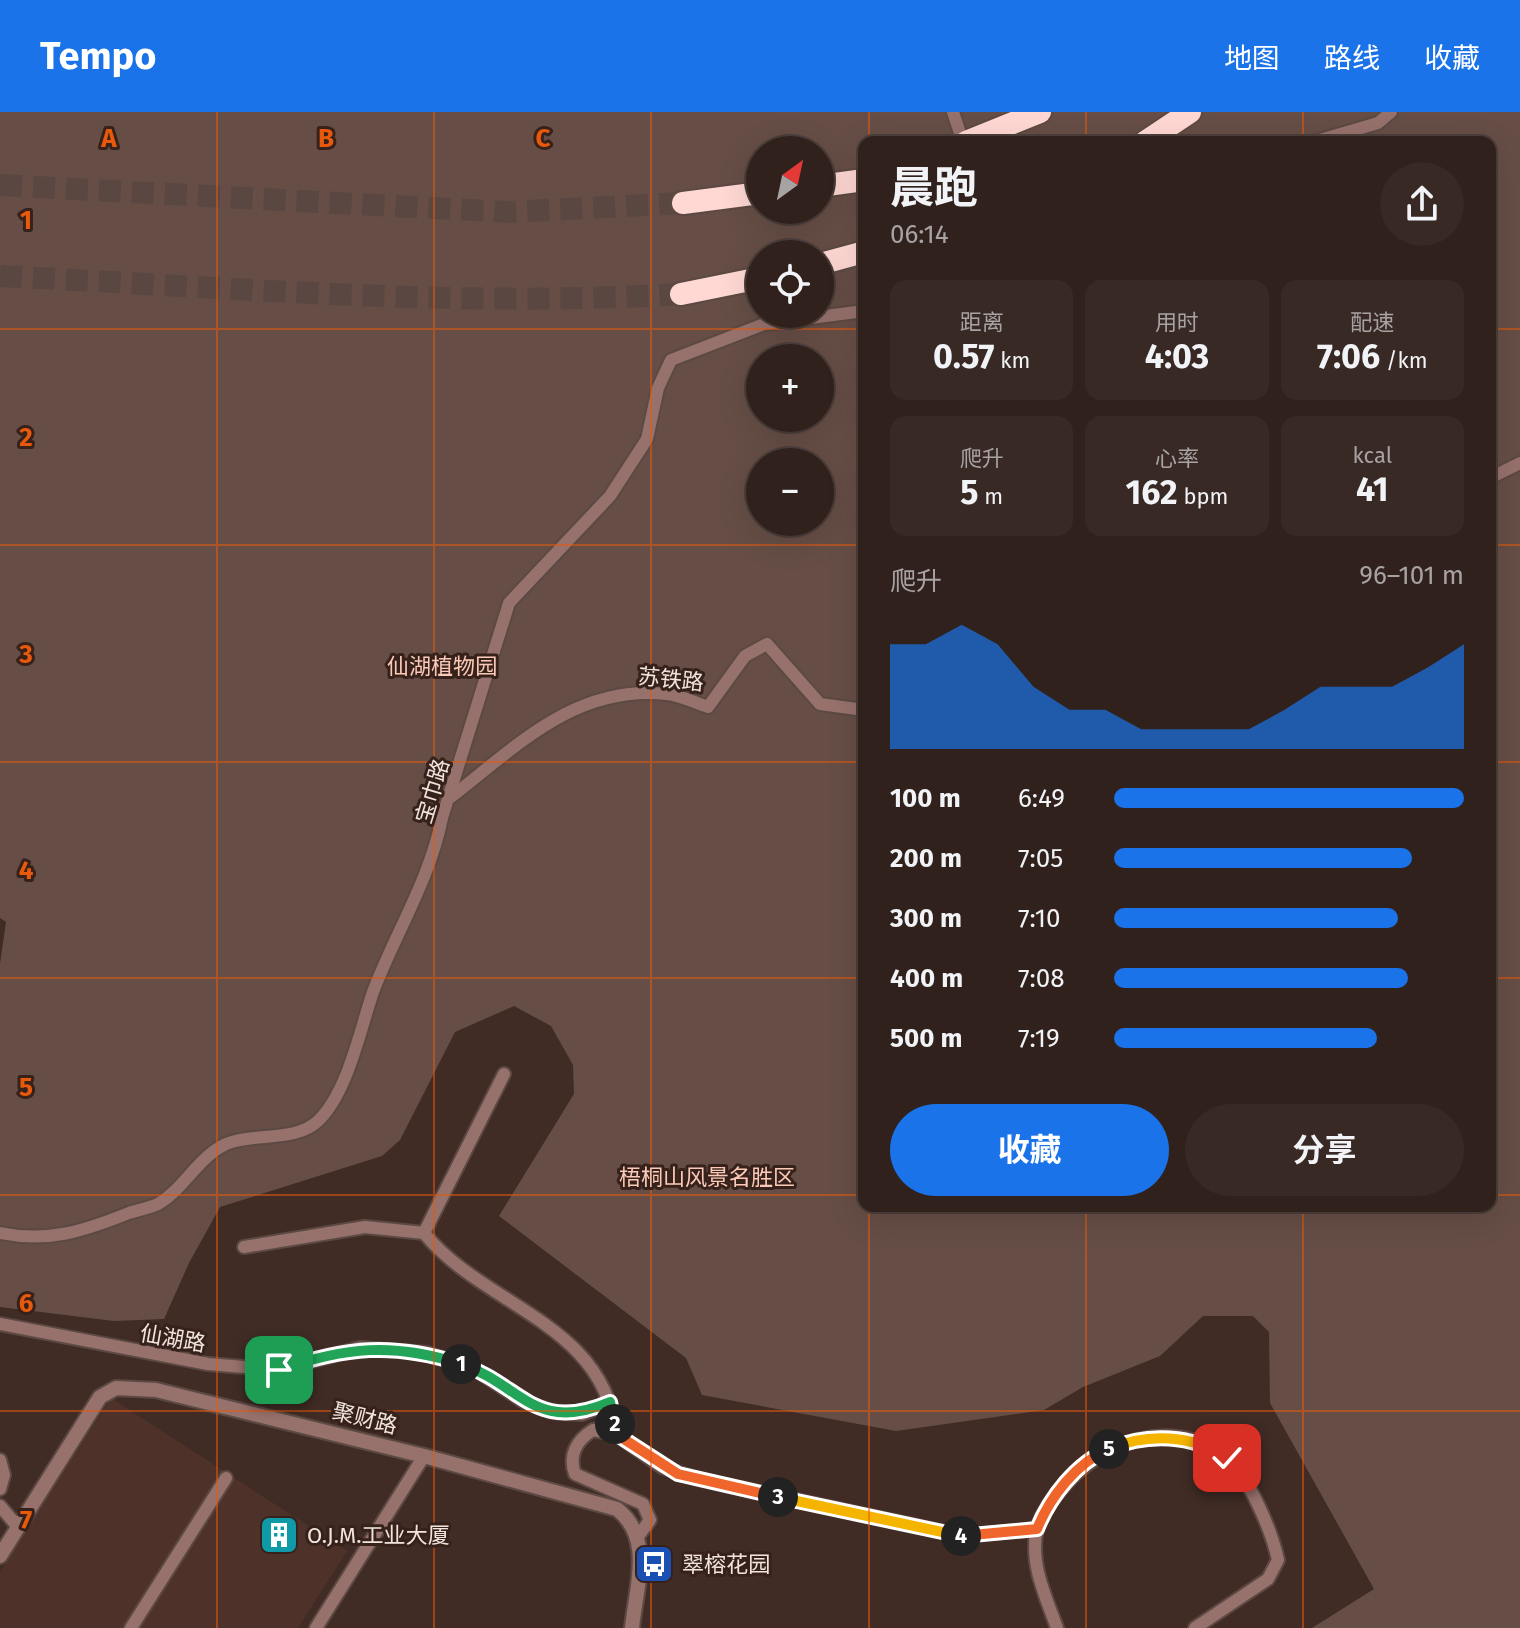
<!DOCTYPE html>
<html lang="zh">
<meta charset="utf-8">
<style>
:root{--surface:#30211c;--page:#382925;--text:#f1f3f6;--muted:#a8a3a3;--line:#4b3e3b;--accent:#1a73e8}
body{margin:0;font-family:"Fira Sans","Noto Sans SC",sans-serif;background:var(--page);color:var(--text);height:100vh;display:flex;flex-direction:column;font-size:30px;white-space:nowrap}
*{box-sizing:border-box;margin:0}
p{font-size:26px;color:var(--muted)}
.icon{flex:none;width:44px;height:44px;fill:none;stroke:currentColor;stroke-width:2;stroke-linecap:round;stroke-linejoin:round}
.map{position:relative;flex:1;overflow:hidden}
.panel{position:absolute;left:858px;top:24px;width:638px;height:1076px;display:flex;flex-direction:column;background:var(--surface);border-radius:16px;box-shadow:0 8px 32px #0002,0 0 0 2px var(--line)}
.panel>*{flex:none}
.needle{width:52px;rotate:33deg}
.buttons{position:absolute;left:746px;top:24px;display:grid;gap:16px}
.buttons a{display:grid;place-items:center;width:88px;height:88px;border-radius:50%;background:var(--surface);box-shadow:0 8px 32px #0002,0 0 0 2px var(--line);font-size:40px}
.pin{position:absolute;display:grid;place-items:center;width:68px;height:68px;color:#fff;margin:-34px;border-radius:16px;box-shadow:0 4px 12px #0006}
.km{position:absolute;width:40px;height:40px;margin:-20px;border-radius:50%;background:#222;color:#fff;font-size:22px;line-height:40px;text-align:center}
.round{display:grid;place-items:center;flex:none;width:84px;height:84px;border-radius:42px;background:var(--page)}
.overview{display:flex;align-items:center;justify-content:space-between;height:136px;padding:0 32px}
h1{font-size:44px;font-weight:700;line-height:60px}
.figures{display:grid;grid-template-columns:repeat(3,1fr);gap:12px;height:136px;padding:8px 32px}
.figures div{display:grid;align-content:center;border-radius:16px;background:var(--page);text-align:center}
.figures b{font-size:34px;font-weight:700}
.figures small{font-size:22px;font-weight:400}
.figures p{font-size:22px}
.chart{height:224px;padding:16px 32px}
.chart p{display:flex;justify-content:space-between}
.chart svg{width:100%;height:144px;margin-top:8px;fill:var(--accent);opacity:.7}
.cta{display:flex;gap:16px;margin-top:auto;padding:16px 32px}
.cta a{flex:1;height:92px;border-radius:48px;background:var(--accent);color:#fff;font-size:32px;font-weight:700;line-height:92px;text-align:center}
.cta a+a{background:var(--page);color:var(--text)}
ul{padding:0 32px;list-style:none;font-size:26px}
li{display:grid;grid-template-columns:128px 96px 1fr;align-items:center;height:60px}
li i{height:20px;border-radius:10px;background:var(--accent)}
header{display:flex;align-items:center;gap:48px;box-sizing:border-box;height:112px;padding:0 40px;background:var(--accent);color:#fff}
header strong{font-size:38px}
nav{display:flex;gap:44px;margin-inline-start:auto;font-size:28px}
.map>svg:first-child{display:block}
.built{fill:#4e3229}
.green{fill:#664e46;fill-rule:evenodd}
.lines{fill:none;stroke-linecap:round;stroke-linejoin:round}
.motorway-tunnel{stroke:#5b4741;stroke-width:22;stroke-dasharray:22 11;stroke-linecap:butt}
.minor-casing{stroke:#5c4943;stroke-width:16}
.tertiary-casing{stroke:#5c4943;stroke-width:18}
.motorway-casing{stroke:#5c4943;stroke-width:26}
.minor{stroke:#97716c;stroke-width:12}
.tertiary{stroke:#97716c;stroke-width:14}
.motorway{stroke:#ffd8d3;stroke-width:22}
.split-1-casing{stroke:#fff;stroke-width:16}
.split-2-casing{stroke:#fff;stroke-width:16}
.split-3-casing{stroke:#fff;stroke-width:16}
.split-4-casing{stroke:#fff;stroke-width:16}
.split-5-casing{stroke:#fff;stroke-width:16}
.split-6-casing{stroke:#fff;stroke-width:16}
.split-1{stroke:#22a559;stroke-width:10}
.split-2{stroke:#22a559;stroke-width:10}
.split-3{stroke:#f0652b;stroke-width:10}
.split-4{stroke:#f5b400;stroke-width:10}
.split-5{stroke:#f0652b;stroke-width:10}
.split-6{stroke:#f5b400;stroke-width:10}
.grid{fill:none;stroke:#e8590c;stroke-width:2;stroke-opacity:0.55}
.labels{text-anchor:middle;stroke-width:6;stroke-linejoin:round;paint-order:stroke}
.park-label{font-size:22px;fill:#fcc9b7;stroke:#36221b}
.street-label{font-size:22px;fill:#f1e3de;stroke:#36221b}
.poi-label{font-size:22px;fill:#f1e3de;stroke:#36221b;text-anchor:start}
.grid-label{font-size:26px;text-anchor:middle;font-weight:bold;fill:#e8590c;stroke:#36221b;stroke-width:6;stroke-linejoin:round;paint-order:stroke}
</style>
<header>
<strong>Tempo</strong>
<nav><a>地图</a><a>路线</a><a>收藏</a></nav>
</header>
<div class="map">
<svg width="1520" height="1516" viewBox="0 0 1520 1516">
<rect width="100%" height="100%" fill="#402c25"/>
<!-- built -->
<path class="built" d="M 111,1286 L 347,1439 L 298,1516 L 0,1516 L 0,1460 Z"/>
<!-- green -->
<path class="green" d="M 0,0 L 1520,0 L 1520,1516 L 1312,1516 L 1374,1477 L 1270,1291 L 1269,1220 L 1253,1204 L 1203,1204 L 1160,1244 L 1083,1275 L 1044,1298 L 896,1319 L 702,1283 L 686,1246 L 499,1104 L 574,982 L 573,953 L 551,914 L 514,894 L 455,920 L 400,1028 L 382,1044 L 220,1095 L 189,1151 L 164,1207 L 114,1209 L 0,1195 L 0,852 L 6,810 L 0,806 ZM 864,30 L 1490,30 L 1490,1094 L 864,1094 ZM 760,38 L 820,38 L 820,98 L 760,98 ZM 760,142 L 820,142 L 820,202 L 760,202 ZM 760,246 L 820,246 L 820,306 L 760,306 ZM 760,350 L 820,350 L 820,410 L 760,410 Z"/>
<g class="lines">
<!-- motorway-tunnel -->
<g class="motorway-tunnel">
<path d="M 0,73 L 509,100 L 683,91"/>
<path d="M 0,164 C 226,175 455,196 681,182"/>
</g>
<defs>
<g id="minor">
<path d="M 953,0 L 963,30"/>
<path d="M 1313,30 L 1378,11 L 1391,0"/>
<path d="M 1490,366 L 1520,351"/>
<path d="M 451,685 C 517,634 576,572 667,582 C 680,583 695,591 708,595 L 745,544 L 767,532 L 820,592 L 864,598"/>
<path d="M 0,1121 C 48,1131 84,1119 129,1101 C 138,1098 149,1096 158,1092 C 184,1077 198,1045 226,1032 C 254,1020 296,1031 319,1008 C 348,979 360,918 373,880 C 395,822 430,767 442,706 L 509,491 L 610,384 L 647,327 L 658,276 L 671,248 L 764,212 L 864,199"/>
<path d="M 424,1121 C 484,1195 605,1211 616,1322"/>
<path d="M 424,1121 L 504,962"/>
<path d="M 244,1135 L 365,1115 L 424,1121"/>
<path d="M 0,1212 L 208,1252 L 279,1258 L 360,1236 L 427,1241 L 475,1257 L 523,1289 L 553,1300 L 582,1302 L 610,1290"/>
<path d="M 0,1348 L 4,1363 L 0,1377"/>
<path d="M 0,1394 L 18,1415"/>
<path d="M 639,1423 L 650,1408 L 643,1392 L 575,1362 C 568,1343 577,1328 593,1318 L 616,1322 L 662,1355 L 698,1367 L 963,1424 L 1037,1417"/>
<path d="M 131,1516 L 226,1366"/>
<path d="M 316,1516 L 424,1344"/>
<path d="M 1057,1516 C 1046,1485 1031,1455 1036,1422 C 1039,1404 1051,1388 1063,1375 C 1101,1330 1175,1303 1226,1346 C 1249,1364 1272,1420 1278,1448 L 1268,1467 L 1195,1516"/>
</g>
<path id="tertiary" d="M 0,1444 L 100,1285 L 116,1276 L 156,1278 L 424,1344 L 617,1397 C 654,1426 636,1475 632,1516"/>
<g id="motorway">
<path d="M 966,30 L 1040,0"/>
<path d="M 1145,30 L 1190,0"/>
<path d="M 820,74 L 864,68"/>
<path d="M 683,91 L 760,81"/>
<path d="M 820,152 L 864,140"/>
<path d="M 681,182 L 760,166"/>
</g>
</defs>
<!-- minor casing -->
<use href="#minor" class="minor-casing"/>
<!-- tertiary casing -->
<use href="#tertiary" class="tertiary-casing"/>
<!-- motorway casing -->
<use href="#motorway" class="motorway-casing"/>
<!-- minor -->
<use href="#minor" class="minor"/>
<!-- tertiary -->
<use href="#tertiary" class="tertiary"/>
<!-- motorway -->
<use href="#motorway" class="motorway"/>
</g>
<g class="lines">
<defs>
<path id="split-1" d="M 279,1258 C 345,1235 393,1230 461,1252"/>
<path id="split-2" d="M 461,1252 C 522,1273 534,1322 610,1290 L 615,1312"/>
<path id="split-3" d="M 615,1312 L 616,1322 L 678,1362 L 778,1385"/>
<path id="split-4" d="M 778,1385 L 961,1424"/>
<path id="split-5" d="M 961,1424 L 1037,1417 C 1050,1385 1076,1351 1109,1337"/>
<path id="split-6" d="M 1109,1337 C 1147,1321 1192,1322 1227,1346"/>
</defs>
<!-- split-1 casing -->
<use href="#split-1" class="split-1-casing"/>
<!-- split-2 casing -->
<use href="#split-2" class="split-2-casing"/>
<!-- split-3 casing -->
<use href="#split-3" class="split-3-casing"/>
<!-- split-4 casing -->
<use href="#split-4" class="split-4-casing"/>
<!-- split-5 casing -->
<use href="#split-5" class="split-5-casing"/>
<!-- split-6 casing -->
<use href="#split-6" class="split-6-casing"/>
<!-- split-1 -->
<use href="#split-1" class="split-1"/>
<!-- split-2 -->
<use href="#split-2" class="split-2"/>
<!-- split-3 -->
<use href="#split-3" class="split-3"/>
<!-- split-4 -->
<use href="#split-4" class="split-4"/>
<!-- split-5 -->
<use href="#split-5" class="split-5"/>
<!-- split-6 -->
<use href="#split-6" class="split-6"/>
</g>
<!-- grid -->
<path class="grid" d="M 217,0 L 217,1516M 434,0 L 434,1516M 651,0 L 651,1516M 869,0 L 869,30M 1086,0 L 1086,30M 1303,0 L 1303,30M 0,217 L 864,217M 1490,217 L 1520,217M 0,433 L 864,433M 1490,433 L 1520,433M 0,650 L 864,650M 1490,650 L 1520,650M 0,866 L 864,866M 1490,866 L 1520,866M 0,1083 L 864,1083M 1490,1083 L 1520,1083M 869,1094 L 869,1516M 1086,1094 L 1086,1516M 1303,1094 L 1303,1516M 0,1299 L 1520,1299"/>
<!-- icons -->
<defs>
<symbol id="building-square" viewBox="-11 -11 22 22"><rect x="-9" y="-9" width="18" height="18" rx="4" fill="#0f9aa8" stroke="#36221b"/><path d="M-4-6H4V6H1V3H-1V6H-4ZM-2.5-4.3h1.7v1.8h-1.7ZM.8-4.3h1.7v1.8H.8ZM-2.5-1h1.7V.8h-1.7ZM.8-1h1.7V.8H.8Z" fill="#fff"/></symbol>
<symbol id="bus-square" viewBox="-11 -11 22 22"><rect x="-9" y="-9" width="18" height="18" rx="4" fill="#1a4fb4" stroke="#36221b"/><path d="M-5-6H5V4H4V6H2V4H-2V6H-4V4H-5ZM-3.5-4V0h7V-4ZM-3.5 1.2v1.5H-2V1.2ZM2 1.2v1.5H3.5V1.2Z" fill="#fff"/></symbol>
</defs>
<g fill-rule="evenodd">
<use href="#building-square" x="257" y="1401" width="44" height="44"/>
<use href="#bus-square" x="632" y="1430" width="44" height="44"/>
</g>
<g class="labels">
<!-- park labels -->
<g class="park-label">
<text x="442" y="562">仙湖植物园</text>
<text x="707" y="1073">梧桐山风景名胜区</text>
</g>
<!-- street labels -->
<g class="street-label">
<text transform="translate(671 567) rotate(6)" y="8">苏铁路</text>
<text transform="translate(432 679) rotate(-73)" y="8">宝巾路</text>
<text transform="translate(173 1226) rotate(10)" y="8">仙湖路</text>
<text transform="translate(365 1306) rotate(14)" y="8">聚财路</text>
</g>
<!-- poi labels -->
<g class="poi-label">
<text x="307" y="1431">O.J.M.工业大厦</text>
<text x="682" y="1460">翠榕花园</text>
</g>
</g>
<g class="grid-label">
<text x="109" y="35">A</text>
<text x="326" y="35">B</text>
<text x="543" y="35">C</text>
<text x="26" y="117">1</text>
<text x="26" y="334">2</text>
<text x="26" y="551">3</text>
<text x="26" y="767">4</text>
<text x="26" y="984">5</text>
<text x="26" y="1200">6</text>
<text x="26" y="1417">7</text>
</g>
</svg>
<div class="buttons">
<a><svg class="needle" viewBox="-14 -14 28 28"><path d="M0-13l5 13h-10z" fill="#e53935"/><path d="M0 13l5-13h-10z" fill="#a8a3a3"/></svg></a>
<a><svg class="icon" aria-label="locate" viewBox="0 0 24 24"><circle cx="12" cy="12" r="6"/><path d="M12 2v4M12 18v4M2 12h4M18 12h4"/></svg></a>
<a>+</a>
<a>−</a>
</div>
<div class="pin" style="left:279px;top:1258px;background:#1e9e55"><svg class="icon" aria-label="arrive" viewBox="0 0 24 24"><path d="M6 21V4h12l-3 4 3 4H6"/></svg></div>
<div class="pin" style="left:1227px;top:1346px;background:#d93025"><svg class="icon" aria-label="check" viewBox="0 0 24 24"><path d="M5 12l5 5 9-10"/></svg></div>
<b class="km" style="left:461px;top:1252px">1</b>
<b class="km" style="left:615px;top:1312px">2</b>
<b class="km" style="left:778px;top:1385px">3</b>
<b class="km" style="left:961px;top:1424px">4</b>
<b class="km" style="left:1109px;top:1337px">5</b>
<section class="panel">
<div class="overview"><div><h1>晨跑</h1><p>06:14</p></div><a class="round"><svg class="icon" aria-label="share" viewBox="0 0 24 24"><path d="M12 15V3M7 8l5-5 5 5M5 13v7h14v-7"/></svg></a></div>
<div class="figures">
<div><p>距离</p><b>0.57<small> km</small></b></div>
<div><p>用时</p><b>4:03</b></div>
<div><p>配速</p><b>7:06<small> /km</small></b></div>
</div>
<div class="figures">
<div><p>爬升</p><b>5<small> m</small></b></div>
<div><p>心率</p><b>162<small> bpm</small></b></div>
<div><p>kcal</p><b>41</b></div>
</div>
<div class="chart"><p><span>爬升</span>96–101 m</p>
<svg viewBox="0 0 160 44" preserveAspectRatio="none"><path d="M0 44V12L10 12L20 6L30 12L40 25L50 32L60 32L70 38L80 38L90 38L100 38L110 32L120 25L130 25L140 25L150 19L160 12V44z"/></svg>
</div>
<ul>
<li><b>100 m</b>6:49<i style="width:100%"></i></li>
<li><b>200 m</b>7:05<i style="width:85%"></i></li>
<li><b>300 m</b>7:10<i style="width:81%"></i></li>
<li><b>400 m</b>7:08<i style="width:84%"></i></li>
<li><b>500 m</b>7:19<i style="width:75%"></i></li>
</ul>
<div class="cta"><a>收藏</a><a>分享</a></div>
</section>
</div>
